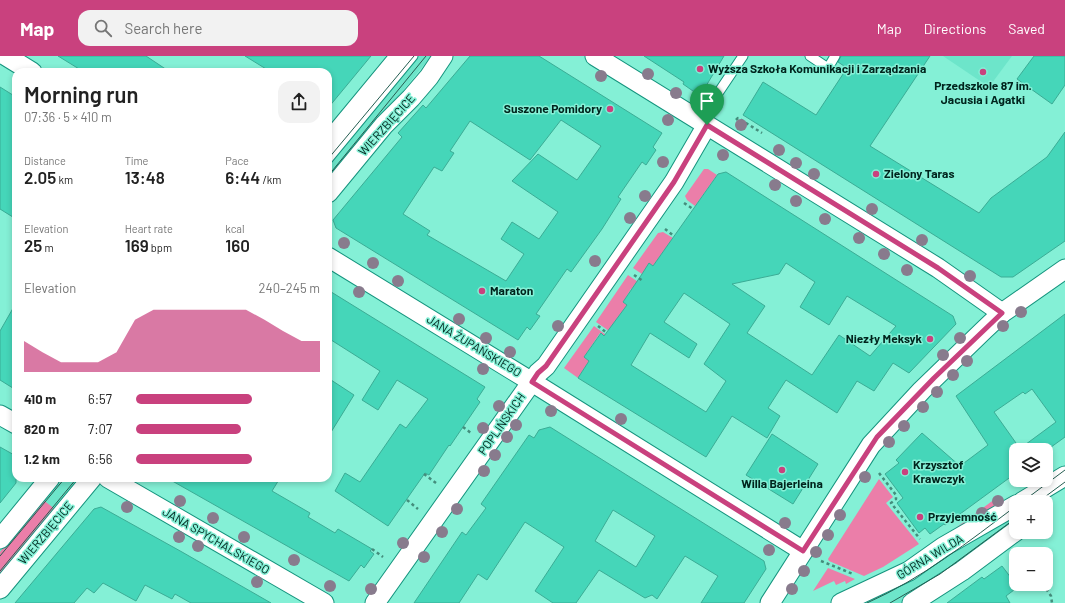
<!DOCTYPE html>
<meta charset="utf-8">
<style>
:root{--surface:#fff;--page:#f2f2f2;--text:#222;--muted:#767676;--accent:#c9417e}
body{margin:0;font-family:Barlow,sans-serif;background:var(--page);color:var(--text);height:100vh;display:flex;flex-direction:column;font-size:15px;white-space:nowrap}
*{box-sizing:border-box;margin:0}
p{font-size:13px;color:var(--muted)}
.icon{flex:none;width:22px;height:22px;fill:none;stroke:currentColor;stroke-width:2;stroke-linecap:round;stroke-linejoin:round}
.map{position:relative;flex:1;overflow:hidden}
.panel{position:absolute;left:12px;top:12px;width:320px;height:414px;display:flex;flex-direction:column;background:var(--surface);border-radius:12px;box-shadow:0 2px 6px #0003}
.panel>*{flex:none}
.buttons{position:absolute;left:1009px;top:387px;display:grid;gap:8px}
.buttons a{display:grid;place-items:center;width:44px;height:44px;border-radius:8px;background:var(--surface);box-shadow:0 2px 6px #0003;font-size:20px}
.pin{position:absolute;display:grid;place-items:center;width:34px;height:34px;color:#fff;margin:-41px -17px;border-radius:50% 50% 50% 0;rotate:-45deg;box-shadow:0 0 4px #0007}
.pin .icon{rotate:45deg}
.round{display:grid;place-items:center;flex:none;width:42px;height:42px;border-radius:12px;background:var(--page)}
.headline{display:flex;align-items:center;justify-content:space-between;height:68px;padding:0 12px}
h1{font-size:22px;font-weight:600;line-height:30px}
.figures{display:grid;grid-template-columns:repeat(3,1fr);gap:6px;height:68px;padding:4px 12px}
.figures div{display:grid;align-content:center}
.figures b{font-size:17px;font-weight:600}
.figures small{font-size:11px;font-weight:400}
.figures p{font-size:11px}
.chart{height:112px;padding:8px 12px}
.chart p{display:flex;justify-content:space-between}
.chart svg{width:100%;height:72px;margin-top:4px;fill:var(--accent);opacity:.7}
ul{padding:0 12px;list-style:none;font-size:13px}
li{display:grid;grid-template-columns:64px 48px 1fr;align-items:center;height:30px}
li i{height:10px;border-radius:5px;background:var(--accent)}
header{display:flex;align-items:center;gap:24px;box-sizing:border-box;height:56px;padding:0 20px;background:var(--accent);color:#fff}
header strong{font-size:19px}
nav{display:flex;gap:22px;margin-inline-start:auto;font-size:14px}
.search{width:280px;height:36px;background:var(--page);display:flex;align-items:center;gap:10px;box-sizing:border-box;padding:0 14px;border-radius:12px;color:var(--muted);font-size:15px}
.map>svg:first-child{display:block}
.built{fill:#6de5ca}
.green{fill:#eb7ea9}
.building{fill:#45d6b9;stroke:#3bac95;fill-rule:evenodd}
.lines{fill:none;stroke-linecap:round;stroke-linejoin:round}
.lane-casing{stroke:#15947e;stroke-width:11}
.street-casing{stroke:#15947e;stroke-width:21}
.path{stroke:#448d7c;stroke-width:2.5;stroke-dasharray:3 3;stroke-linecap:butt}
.lane{stroke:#fff;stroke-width:9}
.street{stroke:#fff;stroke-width:19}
.tram{stroke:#265e52;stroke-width:1}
.tree{fill:#887b8d}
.route-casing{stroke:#fff;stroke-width:8}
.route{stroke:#c9417e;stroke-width:5}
.poi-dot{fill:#c9417e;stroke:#84f0d6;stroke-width:1.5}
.labels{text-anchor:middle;stroke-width:3;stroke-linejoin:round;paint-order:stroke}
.poi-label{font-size:12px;font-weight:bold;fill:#00241d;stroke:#84f0d6;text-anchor:start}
.street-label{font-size:12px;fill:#00241d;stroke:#84f0d6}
</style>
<header>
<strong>Map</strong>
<div class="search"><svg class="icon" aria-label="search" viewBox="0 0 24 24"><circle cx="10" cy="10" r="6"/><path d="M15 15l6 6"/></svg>Search here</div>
<nav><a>Map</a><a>Directions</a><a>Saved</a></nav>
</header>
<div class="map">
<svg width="1065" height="547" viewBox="0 0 1065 547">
<rect width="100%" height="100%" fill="#84f0d6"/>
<!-- built -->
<g class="built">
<path d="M 407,0 L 431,0 L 397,42 L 399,44 L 328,129 L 328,96 Z"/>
<path d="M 943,0 L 1012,0 L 989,31 Z"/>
<path d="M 57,422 L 81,422 L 0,526 L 0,490 Z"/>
<path d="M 1016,456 L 1016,469 L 908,544 L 902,547 L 853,547 L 948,494 L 988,476 Z"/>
</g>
<!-- green -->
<g class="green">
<path d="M 704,113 L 708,113 L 717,119 L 695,150 L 687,144 L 685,140 Z"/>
<path d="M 663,176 L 673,182 L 653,210 L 649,208 L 642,218 L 633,212 L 658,177 Z"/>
<path d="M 628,219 L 641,228 L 631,233 L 623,246 L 627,249 L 609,275 L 596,266 Z"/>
<path d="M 594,270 L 606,279 L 605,280 L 600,277 L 584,301 L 589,305 L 578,322 L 564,312 Z"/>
<path d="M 879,423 L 893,441 L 886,447 L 919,488 L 883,511 L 864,520 L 829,505 L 828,503 Z"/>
<path d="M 999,440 L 1002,445 L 957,479 L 953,474 Z"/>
<path d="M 43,444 L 55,453 L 0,520 L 0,496 Z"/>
<path d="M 828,512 L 855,523 L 846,528 L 845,525 L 836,529 L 834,525 L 813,535 Z"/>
</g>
<!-- building -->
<g class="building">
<path d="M 58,0 L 146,0 L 170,16 L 84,16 Z"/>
<path d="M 245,0 L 371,0 L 328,52 L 328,16 L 271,16 Z"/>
<path d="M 470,0 L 539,0 L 662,77 L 653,91 L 656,94 L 646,109 L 642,106 L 618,141 L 621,143 L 602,173 L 571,216 L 567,213 L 536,258 L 540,260 L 530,274 L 527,271 L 518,284 L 336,172 L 333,164 L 402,81 L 398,77 L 423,49 L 426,52 ZM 561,64 L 601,90 L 577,124 L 538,98 L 512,125 L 558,156 L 539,183 L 512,166 L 501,183 L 524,198 L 506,225 L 427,179 L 430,175 L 403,158 L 434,111 L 442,115 L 454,97 L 450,95 L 470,65 L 530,104 Z"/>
<path d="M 644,0 L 724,0 L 700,40 L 683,28 L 684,26 Z"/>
<path d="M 841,0 L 930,0 L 870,90 L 979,157 L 991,142 L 1047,101 L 1065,76 L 1065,185 L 1013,221 L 1001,221 L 743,59 L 763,26 L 816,59 L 847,12 L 838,6 Z"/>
<path d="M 1034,0 L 1065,0 L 1065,29 L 1052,48 L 1017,23 Z"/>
<path d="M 0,31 L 16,41 L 16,163 L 0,153 Z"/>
<path d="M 726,116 L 953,260 L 956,268 L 909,317 L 893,307 L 874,335 L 857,325 L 837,357 L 786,324 L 768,352 L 780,360 L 767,382 L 732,360 L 706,401 L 578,322 L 589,305 L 584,301 L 601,277 L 604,280 L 627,249 L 623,246 L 642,218 L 649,207 L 653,210 L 718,118 ZM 786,207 L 815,226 L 800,251 L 829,269 L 847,240 L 896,270 L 870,300 L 839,279 L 812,319 L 747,277 L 765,250 L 732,228 L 779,218 ZM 684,237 L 730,268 L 704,308 L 726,325 L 706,356 L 631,309 L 650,277 L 689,302 L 697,288 L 664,266 Z"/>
<path d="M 328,234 L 485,331 L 477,343 L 480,346 L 450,390 L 449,389 L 429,419 L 425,417 L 388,470 L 335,435 L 345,417 L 360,426 L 400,368 L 406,372 L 428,343 L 397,324 L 378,354 L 362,344 L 380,315 L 328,282 Z"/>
<path d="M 16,247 L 16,334 L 0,324 L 0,275 Z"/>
<path d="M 1065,258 L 1065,381 L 1047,394 L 1018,394 L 1056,366 L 1032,333 L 1025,338 L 1023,336 L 994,356 L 1016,387 L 1016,417 L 945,469 L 944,468 L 930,478 L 925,472 L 919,477 L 897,447 L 903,442 L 885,418 L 899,407 L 896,404 L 922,377 L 960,410 L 988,389 L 956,340 Z"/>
<path d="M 328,322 L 354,339 L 328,381 Z"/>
<path d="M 550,371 L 764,505 L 766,513 L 744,547 L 701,547 L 718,520 L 685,500 L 657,543 L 652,539 L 645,542 L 599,514 L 576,547 L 553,547 L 535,535 L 564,491 L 525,466 L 487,524 L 478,518 L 459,547 L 414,547 L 462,476 L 466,479 L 486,452 L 481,448 L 529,379 L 534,382 L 539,374 ZM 613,454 L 655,480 L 636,511 L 595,485 Z"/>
<path d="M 772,378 L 818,408 L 793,448 L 746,419 Z"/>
<path d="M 0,391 L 16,400 L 16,427 L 0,447 Z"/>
<path d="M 167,422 L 280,422 L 272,435 L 310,457 L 308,461 L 335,477 L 338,473 L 372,493 L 370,495 L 374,498 L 364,512 L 361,509 L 349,525 Z"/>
<path d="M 101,451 L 182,496 L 271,547 L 191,547 L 175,538 L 172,543 L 145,529 L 136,545 L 103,527 L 94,537 L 87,532 L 74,547 L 15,547 L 94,453 Z"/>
<path d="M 1002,510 L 1018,531 L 1006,540 L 1010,547 L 947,547 L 982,521 L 984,523 Z"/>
</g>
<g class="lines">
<defs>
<g id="lane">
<path d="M 810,0 L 828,12 L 835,0"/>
<path d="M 700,64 L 743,0"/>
<path d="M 328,103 L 413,0"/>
</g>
<g id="street">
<path d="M 6,0 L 32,16"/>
<path d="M 595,0 L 938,212 L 1002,257"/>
<path d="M 328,87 L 400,0"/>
<path d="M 328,137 L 384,69 L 411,42 L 429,21 L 443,0"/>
<path d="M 328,201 L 532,326 L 803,495"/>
<path d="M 0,359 L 16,368"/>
<path d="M 108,422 L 324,547"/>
<path d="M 1022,446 L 1065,420"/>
<path d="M 0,483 L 50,422"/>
<path d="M 0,533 L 92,422"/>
<path d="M 375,547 L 538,317 L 546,310 L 674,126 L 707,69"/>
<path d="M 770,547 L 871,389 L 922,334 L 984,274 L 1002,257 L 1065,213"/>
<path d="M 841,547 L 909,515 L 943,491 L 1016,449"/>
<path d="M 912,547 L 962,515 L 1016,475"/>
</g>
</defs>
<!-- lane casing -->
<use href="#lane" class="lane-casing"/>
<!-- street casing -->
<use href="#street" class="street-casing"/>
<!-- path -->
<g class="path">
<path d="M 736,64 L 738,62 L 762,77"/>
<path d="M 684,147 L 693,153"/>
<path d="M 328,169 L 331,175"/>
<path d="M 665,173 L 674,180"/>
<path d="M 634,219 L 643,225"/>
<path d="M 598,270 L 607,277"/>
<path d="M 463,371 L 471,377"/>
<path d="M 879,417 L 896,439 L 896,443 L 891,447 L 920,483"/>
<path d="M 424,418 L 436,427"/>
<path d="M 407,444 L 418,453"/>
<path d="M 372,493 L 383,501"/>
<path d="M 821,505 L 853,518"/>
<path d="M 1043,528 L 1051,540 L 1052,547"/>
</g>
<!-- lane -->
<use href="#lane" class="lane"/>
<!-- street -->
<use href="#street" class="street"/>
<!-- tram -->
<g class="tram">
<path d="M 328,103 L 414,0"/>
<path d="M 328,120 L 426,0"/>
<path d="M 1022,446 L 1065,414"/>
<path d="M 1038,446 L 1065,426"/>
<path d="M 0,500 L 65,422"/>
<path d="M 0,515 L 77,422"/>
<path d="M 867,547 C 923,522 968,486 1016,450"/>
<path d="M 890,547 L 940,518 L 1016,462"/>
</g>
</g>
<!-- trees -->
<g class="tree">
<circle cx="648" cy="18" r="6"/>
<circle cx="601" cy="20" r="6"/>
<circle cx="676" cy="37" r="6"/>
<circle cx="668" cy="64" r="6"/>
<circle cx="741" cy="69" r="6"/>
<circle cx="779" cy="94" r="6"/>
<circle cx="723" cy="99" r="6"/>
<circle cx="663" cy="106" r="6"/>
<circle cx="796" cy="107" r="6"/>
<circle cx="814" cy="118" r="6"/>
<circle cx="775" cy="129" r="6"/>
<circle cx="645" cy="140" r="6"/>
<circle cx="796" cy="145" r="6"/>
<circle cx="872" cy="153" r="6"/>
<circle cx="630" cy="162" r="6"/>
<circle cx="825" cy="163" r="6"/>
<circle cx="859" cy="182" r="6"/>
<circle cx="922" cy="184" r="6"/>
<circle cx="344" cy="187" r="6"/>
<circle cx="884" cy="198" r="6"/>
<circle cx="595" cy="205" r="6"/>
<circle cx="373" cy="207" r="6"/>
<circle cx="907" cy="214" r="6"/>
<circle cx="970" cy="220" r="6"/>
<circle cx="398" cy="225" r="6"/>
<circle cx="359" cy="236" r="6"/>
<circle cx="1021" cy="256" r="6"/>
<circle cx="459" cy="263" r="6"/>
<circle cx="558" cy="270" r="6"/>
<circle cx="1003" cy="270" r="6"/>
<circle cx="486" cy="282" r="6"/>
<circle cx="960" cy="282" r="6"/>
<circle cx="510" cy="296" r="6"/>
<circle cx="943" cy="299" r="6"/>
<circle cx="967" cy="305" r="6"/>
<circle cx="483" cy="313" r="6"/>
<circle cx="953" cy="319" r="6"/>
<circle cx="937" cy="336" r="6"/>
<circle cx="499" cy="350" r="6"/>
<circle cx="923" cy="351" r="6"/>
<circle cx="551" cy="355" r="6"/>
<circle cx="621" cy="363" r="6"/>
<circle cx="516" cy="369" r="6"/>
<circle cx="904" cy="370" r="6"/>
<circle cx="483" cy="372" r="6"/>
<circle cx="507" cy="381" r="6"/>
<circle cx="889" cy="386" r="6"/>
<circle cx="495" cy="399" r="6"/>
<circle cx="484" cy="415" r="6"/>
<circle cx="865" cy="421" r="6"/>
<circle cx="180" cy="445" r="6"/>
<circle cx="998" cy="445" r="6"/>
<circle cx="127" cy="451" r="6"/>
<circle cx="457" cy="453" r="6"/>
<circle cx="982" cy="457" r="6"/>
<circle cx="840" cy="459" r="6"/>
<circle cx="213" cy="462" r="6"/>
<circle cx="785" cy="467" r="6"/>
<circle cx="442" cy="476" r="6"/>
<circle cx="828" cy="479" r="6"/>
<circle cx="179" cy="481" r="6"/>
<circle cx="244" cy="481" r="6"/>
<circle cx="403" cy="487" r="6"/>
<circle cx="198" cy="490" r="6"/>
<circle cx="769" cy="494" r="6"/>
<circle cx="816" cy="496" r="6"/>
<circle cx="424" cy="501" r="6"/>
<circle cx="294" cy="504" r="6"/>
<circle cx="804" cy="515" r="6"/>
<circle cx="257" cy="526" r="6"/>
<circle cx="330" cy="530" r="6"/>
<circle cx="371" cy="533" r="6"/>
<circle cx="792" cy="533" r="6"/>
</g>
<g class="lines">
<defs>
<path id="route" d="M 707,69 L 938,212 L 1002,257 L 934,322 L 877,381 L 803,495 L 532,326 L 538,317 L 546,310 L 674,126 Z"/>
</defs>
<!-- route casing -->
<use href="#route" class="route-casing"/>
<!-- route -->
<use href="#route" class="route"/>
</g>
<!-- markers -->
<g class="poi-dot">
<circle cx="700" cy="13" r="4"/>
<circle cx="983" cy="16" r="4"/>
<circle cx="610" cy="53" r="4"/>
<circle cx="876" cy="118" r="4"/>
<circle cx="482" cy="235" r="4"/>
<circle cx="930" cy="283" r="4"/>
<circle cx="782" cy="414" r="4"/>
<circle cx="905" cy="416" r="4"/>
<circle cx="920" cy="461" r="4"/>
</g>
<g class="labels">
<!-- poi labels -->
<g class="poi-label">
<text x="708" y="17">Wyższa Szkoła Komunikacji i Zarządzania</text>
<text x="983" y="34" text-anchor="middle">Przedszkole 87 im.<tspan x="983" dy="14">Jacusia i Agatki</tspan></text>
<text x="602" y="57" text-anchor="end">Suszone Pomidory</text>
<text x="884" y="122">Zielony Taras</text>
<text x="490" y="239">Maraton</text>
<text x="922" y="287" text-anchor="end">Niezły Meksyk</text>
<text x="913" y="413">Krzysztof<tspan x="913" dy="14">Krawczyk</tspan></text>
<text x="782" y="432" text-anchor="middle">Willa Bajerleina</text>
<text x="928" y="465">Przyjemność</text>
</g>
<!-- street labels -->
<g class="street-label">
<text transform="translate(387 69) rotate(-48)" y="4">WIERZBIĘCICE</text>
<text transform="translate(474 290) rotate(31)" y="4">JANA ŻUPAŃSKIEGO</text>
<text transform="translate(502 368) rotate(-55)" y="4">POPLIŃSKICH</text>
<text transform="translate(46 477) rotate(-50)" y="4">WIERZBIĘCICE</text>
<text transform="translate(216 485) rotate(30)" y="4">JANA SPYCHALSKIEGO</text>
<text transform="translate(930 501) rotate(-31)" y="4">GÓRNA WILDA</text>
</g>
</g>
</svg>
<div class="buttons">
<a><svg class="icon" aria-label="layers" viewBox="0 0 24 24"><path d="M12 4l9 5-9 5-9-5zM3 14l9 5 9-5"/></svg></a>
<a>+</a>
<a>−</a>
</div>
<div class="pin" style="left:707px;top:69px;background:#1e9e55"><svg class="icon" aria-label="arrive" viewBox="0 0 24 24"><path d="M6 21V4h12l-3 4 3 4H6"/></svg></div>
<section class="panel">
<div class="headline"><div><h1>Morning run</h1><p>07:36 · 5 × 410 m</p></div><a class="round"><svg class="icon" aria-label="share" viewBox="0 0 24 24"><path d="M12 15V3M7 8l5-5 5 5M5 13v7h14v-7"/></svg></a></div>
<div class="figures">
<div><p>Distance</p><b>2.05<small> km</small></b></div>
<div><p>Time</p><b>13:48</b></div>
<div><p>Pace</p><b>6:44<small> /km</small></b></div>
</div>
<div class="figures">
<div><p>Elevation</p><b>25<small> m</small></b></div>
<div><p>Heart rate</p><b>169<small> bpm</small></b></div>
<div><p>kcal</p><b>160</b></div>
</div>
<div class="chart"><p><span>Elevation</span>240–245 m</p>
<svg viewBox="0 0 160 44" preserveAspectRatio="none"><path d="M0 44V25L10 32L20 38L30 38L40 38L50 32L60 12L70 6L80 6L90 6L100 6L110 6L120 6L130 12L140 19L150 25L160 25V44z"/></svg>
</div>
<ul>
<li><b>410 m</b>6:57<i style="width:63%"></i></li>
<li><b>820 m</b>7:07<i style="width:57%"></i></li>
<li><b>1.2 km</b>6:56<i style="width:63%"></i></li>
</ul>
</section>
</div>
